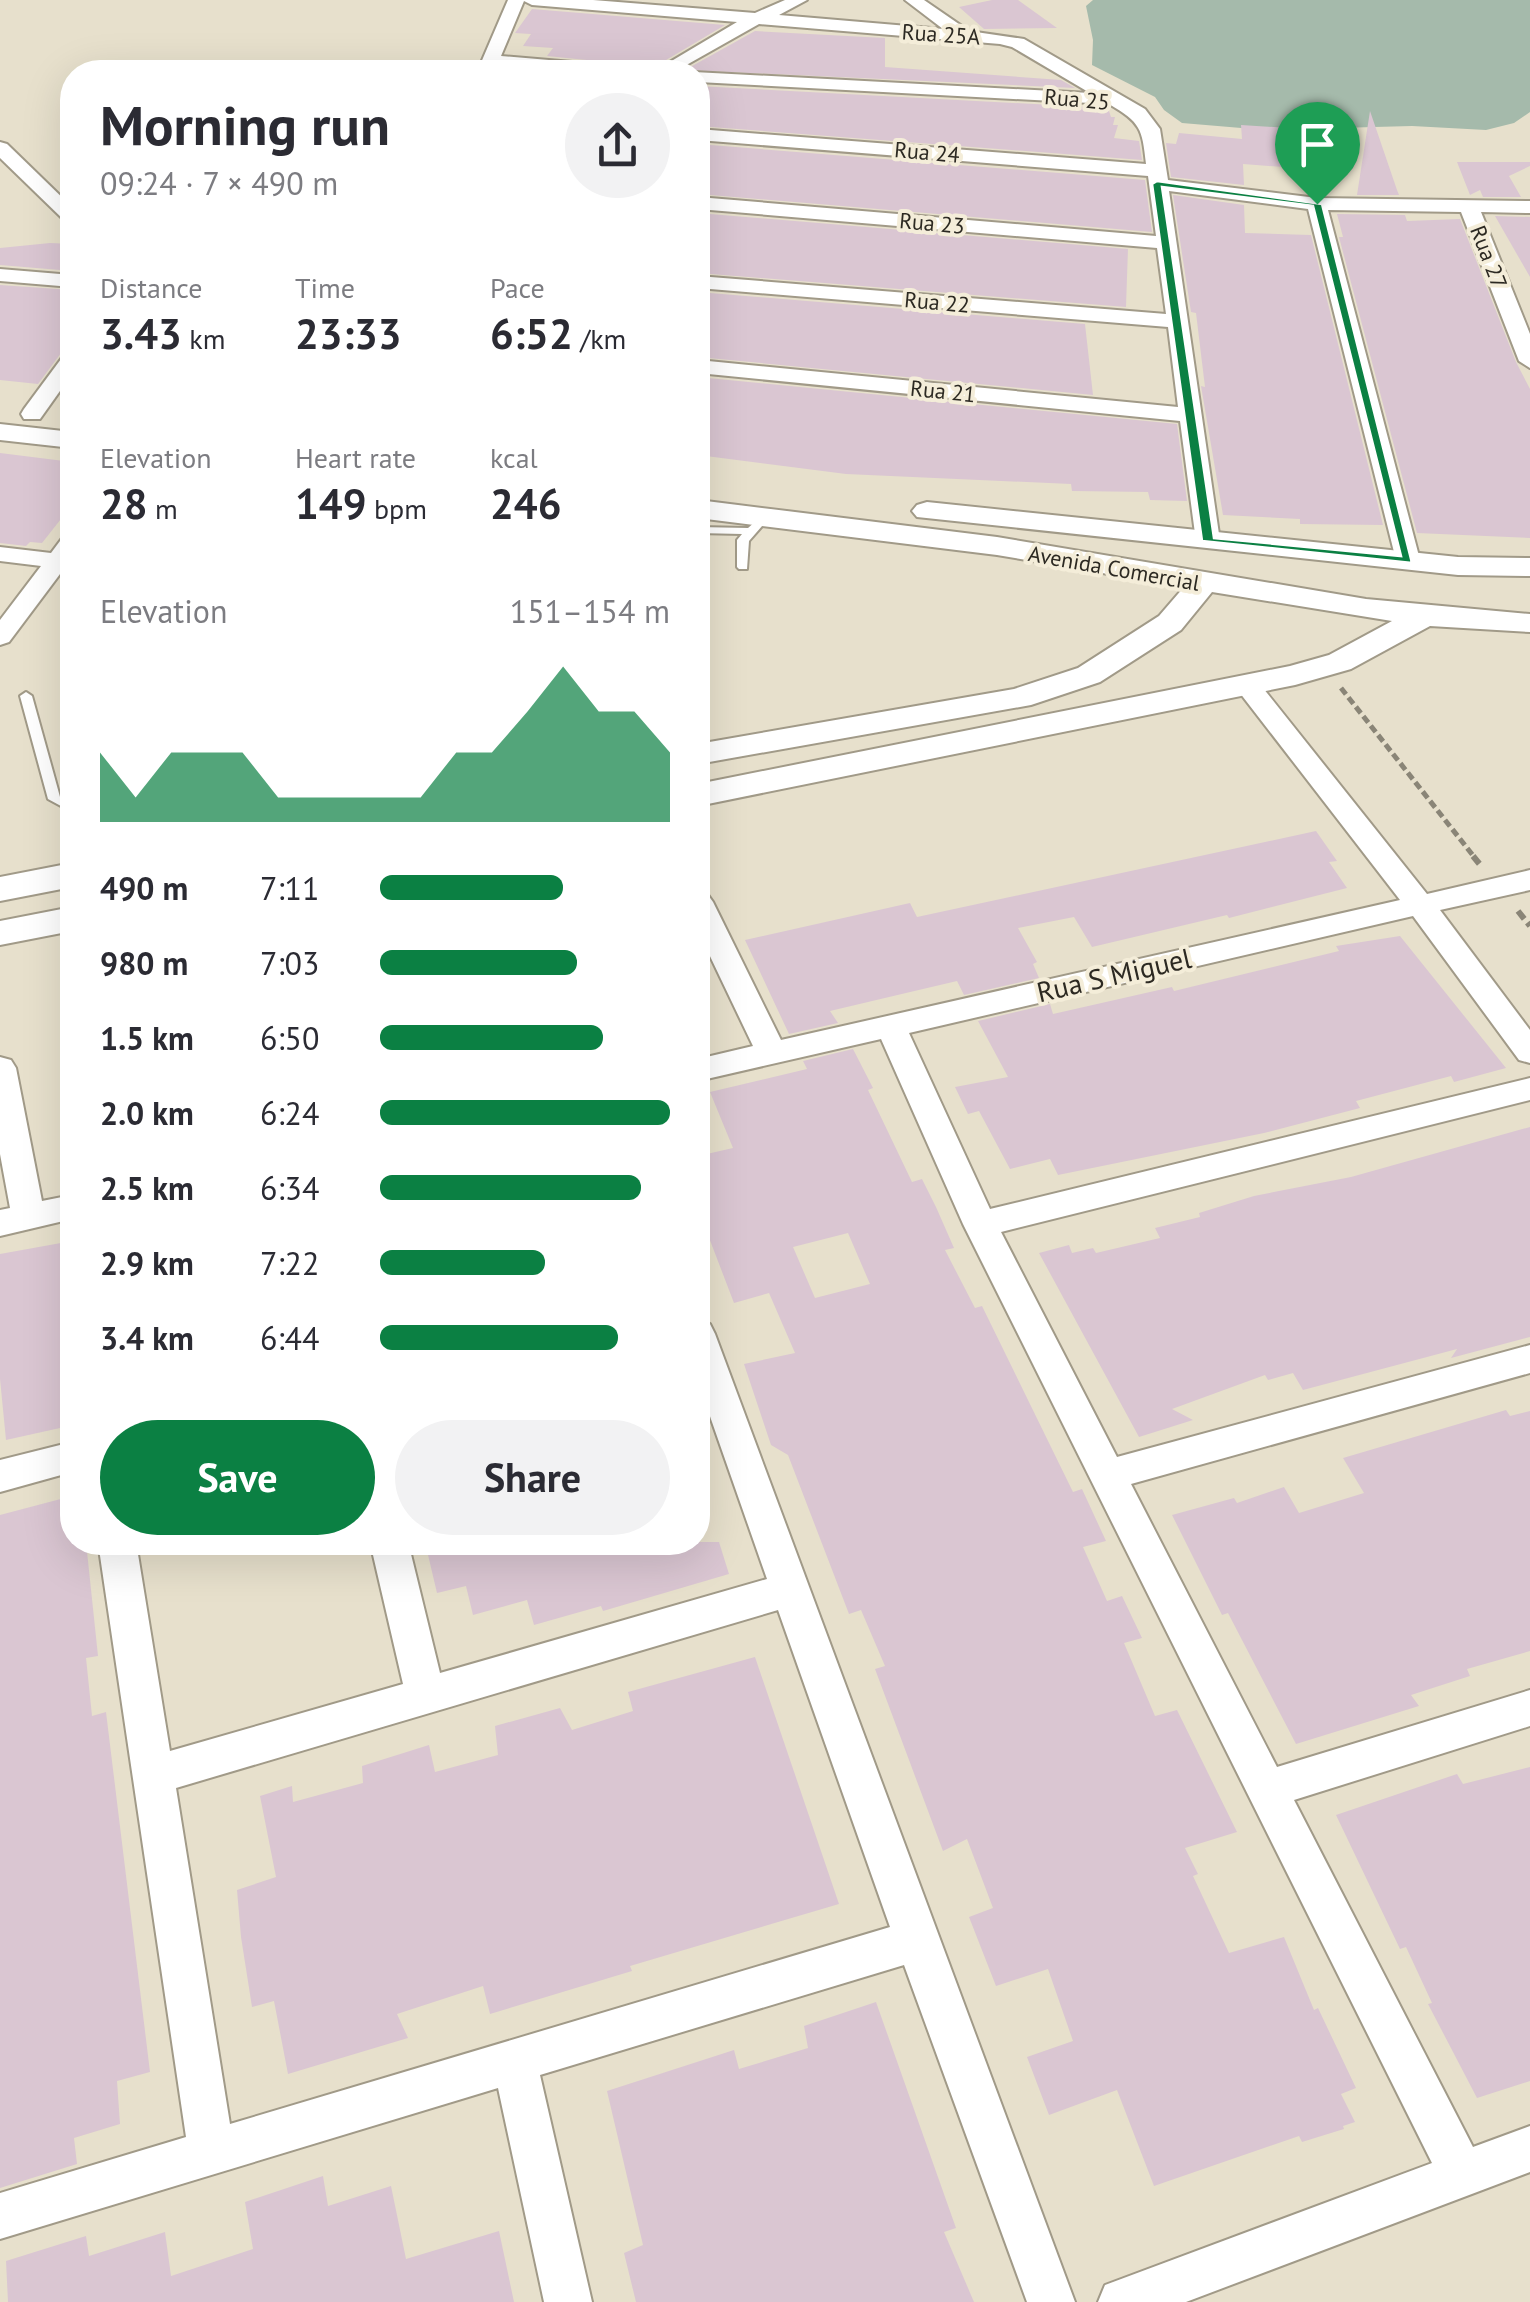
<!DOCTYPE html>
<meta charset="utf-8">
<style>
:root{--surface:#fff;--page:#f2f2f3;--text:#2b2b33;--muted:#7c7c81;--accent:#0b8043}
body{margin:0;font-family:"PT Sans",sans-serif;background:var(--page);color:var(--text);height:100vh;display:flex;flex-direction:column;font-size:38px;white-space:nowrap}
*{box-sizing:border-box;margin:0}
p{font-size:32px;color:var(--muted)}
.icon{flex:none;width:55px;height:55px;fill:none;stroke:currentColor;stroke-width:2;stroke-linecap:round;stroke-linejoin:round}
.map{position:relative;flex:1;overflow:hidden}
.details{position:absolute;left:60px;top:60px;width:650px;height:1495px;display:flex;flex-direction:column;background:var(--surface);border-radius:40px;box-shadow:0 10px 40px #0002}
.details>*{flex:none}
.pin{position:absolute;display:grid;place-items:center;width:85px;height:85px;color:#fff;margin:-102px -42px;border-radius:50% 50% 50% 0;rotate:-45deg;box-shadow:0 0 10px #0007}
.pin .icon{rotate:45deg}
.round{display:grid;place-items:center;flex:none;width:105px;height:105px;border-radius:52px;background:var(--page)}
.headline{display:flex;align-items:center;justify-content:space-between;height:170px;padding:0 40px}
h1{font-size:55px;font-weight:700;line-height:75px}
.stats{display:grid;grid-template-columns:repeat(3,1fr);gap:15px;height:170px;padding:10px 40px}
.stats div{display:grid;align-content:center}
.stats b{font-size:42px;font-weight:700}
.stats small{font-size:28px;font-weight:400}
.stats p{font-size:28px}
.chart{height:280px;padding:20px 40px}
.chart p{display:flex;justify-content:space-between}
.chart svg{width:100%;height:180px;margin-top:10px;fill:var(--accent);opacity:.7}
.cta{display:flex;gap:20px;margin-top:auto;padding:20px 40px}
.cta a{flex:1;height:115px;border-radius:60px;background:var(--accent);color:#fff;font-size:40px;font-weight:700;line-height:115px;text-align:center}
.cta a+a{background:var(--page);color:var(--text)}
ul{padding:0 40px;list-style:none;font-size:32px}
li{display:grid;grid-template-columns:160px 120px 1fr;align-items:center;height:75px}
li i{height:25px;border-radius:12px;background:var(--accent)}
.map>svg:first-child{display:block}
.green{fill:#a5baab}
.building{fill:#dac6d2;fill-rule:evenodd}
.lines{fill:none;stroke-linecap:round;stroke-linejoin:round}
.service-casing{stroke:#a19a88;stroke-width:4}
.minor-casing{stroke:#a19a88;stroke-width:4}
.tertiary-casing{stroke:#a19a88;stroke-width:4}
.path-far1{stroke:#8a8577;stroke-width:5;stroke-dasharray:8 4;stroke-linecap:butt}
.path{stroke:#8a8577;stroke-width:6;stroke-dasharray:10 5;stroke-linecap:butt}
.service{fill:#fff;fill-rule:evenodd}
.minor{fill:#fff;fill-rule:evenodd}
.tertiary{fill:#fff;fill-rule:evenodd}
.route{fill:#0b8043;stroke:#fff;stroke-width:2.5;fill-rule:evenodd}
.labels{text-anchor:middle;stroke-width:8;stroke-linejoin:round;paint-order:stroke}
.far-street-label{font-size:22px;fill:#2c2922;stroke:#f4edd9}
.street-label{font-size:28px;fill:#2c2922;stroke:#f4edd9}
</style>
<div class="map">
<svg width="1530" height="2302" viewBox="0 0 1530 2302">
<rect width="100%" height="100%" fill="#e7e0cc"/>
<!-- green -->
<path class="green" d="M 1093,0 L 1530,0 L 1530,112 L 1514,123 L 1486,130 L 1412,126 L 1265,130 L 1182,123 L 1164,110 L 1155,97 L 1092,65 L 1093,40 L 1086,6 Z"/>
<!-- building -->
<g class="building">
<path d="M 992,0 L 1018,0 L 1057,28 L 984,29 L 959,7 Z"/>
<path d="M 532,9 L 725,25 L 661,63 L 652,60 L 649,66 L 636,65 L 547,56 L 553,48 L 523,46 L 531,34 L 515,33 Z"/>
<path d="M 755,31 L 885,38 L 885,67 L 1061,80 L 1075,88 L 685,70 Z"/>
<path d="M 698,86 L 1108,108 L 1111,117 L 1115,117 L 1113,125 L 1118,125 L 1114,138 L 1139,141 L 1142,160 L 698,126 Z"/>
<path d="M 1370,111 L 1397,190 L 1399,195 L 1357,195 Z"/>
<path d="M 1331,120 L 1351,158 L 1302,155 L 1294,139 L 1296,168 L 1243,164 L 1244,185 L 1171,177 L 1166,143 L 1176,144 L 1179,133 L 1242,139 L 1241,125 L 1289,128 L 1286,121 Z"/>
<path d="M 698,144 L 1145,180 L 1152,232 L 698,194 Z"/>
<path d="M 1457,162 L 1530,162 L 1530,166 L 1509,176 L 1521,197 L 1483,197 L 1480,190 L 1470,195 Z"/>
<path d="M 1173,195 L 1244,205 L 1245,233 L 1311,235 L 1383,525 L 1300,524 L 1300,519 L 1223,515 L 1201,386 L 1205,387 L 1196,313 L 1191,312 Z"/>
<path d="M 698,213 L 1128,249 L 1126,307 L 698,273 Z"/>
<path d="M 1337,214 L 1405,215 L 1407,221 L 1460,219 L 1516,362 L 1530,389 L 1530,538 L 1417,533 L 1339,237 L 1343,237 Z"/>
<path d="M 1495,216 L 1530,217 L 1530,277 Z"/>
<path d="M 50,243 L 72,244 L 72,271 L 0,265 L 0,248 Z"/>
<path d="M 0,285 L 72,290 L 72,350 L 61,353 L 38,384 L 0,380 Z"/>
<path d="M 698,292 L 1085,324 L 1093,395 L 698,357 Z"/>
<path d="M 698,377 L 1177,424 L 1187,501 L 1150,500 L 1148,492 L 1072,491 L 1071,484 L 846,474 L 698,455 Z"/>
<path d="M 0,453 L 72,462 L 72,505 L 42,543 L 30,542 L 26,546 L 0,543 Z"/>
<path d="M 1316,831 L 1337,861 L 1329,862 L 1347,888 L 1229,918 L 1227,915 L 1092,947 L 1074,917 L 1018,928 L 1037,962 L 1033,964 L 1039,978 L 964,995 L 957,981 L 906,993 L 830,1011 L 838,1023 L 789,1034 L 745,940 L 910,903 L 917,917 Z"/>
<path d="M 1400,936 L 1506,1068 L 1454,1082 L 1451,1076 L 1356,1101 L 1360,1108 L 1264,1133 L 1058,1175 L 1050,1159 L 1010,1169 L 979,1111 L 968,1114 L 955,1087 L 1008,1077 L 978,1021 L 1050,1004 L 1053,1014 L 1172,987 L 1174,991 L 1339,951 L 1336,946 Z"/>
<path d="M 853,1049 L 873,1088 L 868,1090 L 912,1182 L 922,1179 L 936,1207 L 954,1248 L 945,1250 L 975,1308 L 982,1306 L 1073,1492 L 1082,1489 L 1106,1541 L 1083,1547 L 1107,1601 L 1122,1596 L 1142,1638 L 1124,1643 L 1155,1716 L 1177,1710 L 1237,1832 L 1185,1848 L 1198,1874 L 1193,1876 L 1229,1953 L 1284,1937 L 1314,2010 L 1318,2008 L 1356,2088 L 1341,2094 L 1355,2122 L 1343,2126 L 1344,2129 L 1302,2142 L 1299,2136 L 1154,2186 L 1117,2090 L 1049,2115 L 1027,2057 L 1073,2041 L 1048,1969 L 996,1986 L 969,1917 L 993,1908 L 967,1839 L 943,1851 L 875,1669 L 885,1666 L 861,1610 L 849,1614 L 788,1455 L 771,1445 L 744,1364 L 795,1353 L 769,1293 L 734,1303 L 698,1209 L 698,1156 L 733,1148 L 710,1092 L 807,1069 L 803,1061 ZM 848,1233 L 870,1284 L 815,1298 L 793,1247 Z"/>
<path d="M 1530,1127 L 1530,1337 L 1451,1358 L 1457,1349 L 1303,1390 L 1293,1373 L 1268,1380 L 1265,1375 L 1172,1409 L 1193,1420 L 1139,1437 L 1039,1253 L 1069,1245 L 1072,1253 L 1093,1248 L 1096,1253 L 1160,1238 L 1155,1228 L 1200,1217 L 1199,1213 L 1254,1196 L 1351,1177 Z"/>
<path d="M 72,1241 L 72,1422 L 69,1426 L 6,1440 L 0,1379 L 0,1254 Z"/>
<path d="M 1506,1410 L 1510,1416 L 1530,1411 L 1530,1651 L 1467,1669 L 1470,1676 L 1411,1695 L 1419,1706 L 1296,1744 L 1228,1613 L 1222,1615 L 1172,1515 L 1234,1498 L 1237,1503 L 1284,1487 L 1299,1513 L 1364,1493 L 1343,1458 Z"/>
<path d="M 72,1496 L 72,1542 L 86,1542 L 98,1656 L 86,1658 L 92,1716 L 106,1712 L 150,2072 L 117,2081 L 120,2124 L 74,2138 L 77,2164 L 0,2188 L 0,1515 Z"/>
<path d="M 425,1542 L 719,1542 L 729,1574 L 603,1611 L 601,1606 L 534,1625 L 527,1600 L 473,1615 L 466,1586 L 437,1593 Z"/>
<path d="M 755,1657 L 839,1904 L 630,1966 L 632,1971 L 490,2014 L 483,1986 L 397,2014 L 408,2038 L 288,2074 L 274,2001 L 252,2007 L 241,1937 L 237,1890 L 276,1877 L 260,1796 L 292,1786 L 293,1802 L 363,1783 L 362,1766 L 429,1745 L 435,1772 L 498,1755 L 495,1726 L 560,1708 L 572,1730 L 633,1711 L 628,1692 Z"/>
<path d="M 1530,1767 L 1530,2081 L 1477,2098 L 1428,2004 L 1432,2003 L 1406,1947 L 1400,1949 L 1336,1815 L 1457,1774 L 1463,1784 Z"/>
<path d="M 876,2002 L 956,2228 L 944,2232 L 974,2302 L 636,2302 L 624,2253 L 643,2245 L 607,2091 L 734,2050 L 739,2069 L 808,2048 L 804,2026 Z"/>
<path d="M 323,2176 L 328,2206 L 391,2186 L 406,2259 L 499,2231 L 514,2302 L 8,2302 L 6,2261 L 86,2236 L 89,2256 L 165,2232 L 171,2276 L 253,2249 L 245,2202 Z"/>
</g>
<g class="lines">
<defs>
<g id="service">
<path d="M 764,514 L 770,517 L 749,541 L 747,569 L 739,569 L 737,567 L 737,540 L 742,534 L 698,533 L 698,527 L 748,528 Z"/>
<path d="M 26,692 L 32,696 L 60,797 L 72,803 L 72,812 L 48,799 L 20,696 Z"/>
</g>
<g id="minor">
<path d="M 508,0 L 593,0 L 755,13 L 785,0 L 807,0 L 779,15 L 943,29 L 905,0 L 924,0 L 969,31 L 1024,39 L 1145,109 L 1160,129 L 1168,180 L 1317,198 L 1530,201 L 1530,213 L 1481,212 L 1530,334 L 1530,368 L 1519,361 L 1461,212 L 1328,210 L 1420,560 L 1408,567 L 1396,560 L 1308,209 L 1169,191 L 1220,541 L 1217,546 L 1199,546 L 1196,541 L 1180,421 L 698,373 L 698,360 L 1178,407 L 1168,327 L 698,288 L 698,276 L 1166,314 L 1157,248 L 698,209 L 698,197 L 1156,236 L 1148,176 L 698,140 L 698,129 L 1146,164 C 1142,128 1141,123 1109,104 L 698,82 L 694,72 L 1090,93 L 1012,47 L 1000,44 L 759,24 L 674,72 L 653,72 L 737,22 L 532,5 L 524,1 L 501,56 L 631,67 L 640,72 L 569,72 L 497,67 L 495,72 L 477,72 Z"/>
<path d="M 0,142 L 7,144 L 72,207 L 72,223 L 65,221 L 0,158 Z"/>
<path d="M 0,269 L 72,275 L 72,287 L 0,281 Z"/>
<path d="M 72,353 L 72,374 L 40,419 L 24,419 L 21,414 L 24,409 L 64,355 Z"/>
<path d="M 72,535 L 72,558 L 9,642 L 0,645 L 0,620 L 41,566 L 0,561 L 0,547 L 51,553 L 63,537 Z"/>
<path d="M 1246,676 L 1255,678 L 1427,894 L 1530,870 L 1530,890 L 1440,910 L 1530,1030 L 1530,1063 L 1519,1060 L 1413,916 L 909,1033 L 990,1209 L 1530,1078 L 1530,1100 L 1001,1232 L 1117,1457 L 1530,1345 L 1530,1373 L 1131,1484 L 1277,1767 L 1530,1690 L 1530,1726 L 1294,1800 L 1473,2147 L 1530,2126 L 1530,2172 L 1186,2302 L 1098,2302 L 1105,2285 L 1432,2163 L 963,1224 L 881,1039 L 698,1081 L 698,1059 L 753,1046 L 698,931 L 698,892 L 708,895 L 713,902 L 781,1040 L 1400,900 L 1233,684 Z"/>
<path d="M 0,1057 L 11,1060 L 16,1068 L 42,1201 L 72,1195 L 72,1219 L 0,1236 L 0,1210 L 10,1208 L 0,1154 Z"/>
<path d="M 698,1320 L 710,1324 L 715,1334 L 1075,2302 L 1027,2302 L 904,1965 L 540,2075 L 592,2302 L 544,2302 L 498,2088 L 0,2239 L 0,2193 L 186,2137 L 98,1542 L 136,1542 L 170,1751 L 403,1684 L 370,1542 L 408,1542 L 440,1673 L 767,1579 L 698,1382 ZM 778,1610 L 890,1927 L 230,2124 L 176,1788 Z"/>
<path d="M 72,1442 L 72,1472 L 0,1492 L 0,1460 Z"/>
</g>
<g id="tertiary">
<path d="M 0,424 L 72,432 L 72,448 L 0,440 Z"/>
<path d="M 698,500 L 997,537 L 1366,599 L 1530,614 L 1530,632 L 1430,626 L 1351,669 L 1295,685 L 698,806 L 698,784 L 1290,666 L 1329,655 L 1392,621 L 1212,592 L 1181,630 L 1100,682 L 1031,705 L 698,764 L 698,744 L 1014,689 L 1078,668 L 1159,616 L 1184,587 L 997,555 L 698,518 Z"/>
<path d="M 927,502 L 1458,557 L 1530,558 L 1530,576 L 1458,575 L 917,517 L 912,511 L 917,505 Z"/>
<path d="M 72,863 L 72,887 L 0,901 L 0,877 Z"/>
<path d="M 72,907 L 72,931 L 0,945 L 0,921 Z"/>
</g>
</defs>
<!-- service casing -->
<use href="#service" class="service-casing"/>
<!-- minor casing -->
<use href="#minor" class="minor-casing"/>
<!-- tertiary casing -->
<use href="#tertiary" class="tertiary-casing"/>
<!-- path-far1 -->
<path class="path-far1" d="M 1341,688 L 1475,858"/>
<!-- path -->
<g class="path">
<path d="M 1473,856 L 1482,867"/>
<path d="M 1518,911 L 1530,926"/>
</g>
<!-- service -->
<use href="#service" class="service"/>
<!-- minor -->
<use href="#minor" class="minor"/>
<!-- tertiary -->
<use href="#tertiary" class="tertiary"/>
</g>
<!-- route -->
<path class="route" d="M 1157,181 L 1322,204 L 1412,563 L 1202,541 L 1152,184 ZM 1162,187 L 1313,206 L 1401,556 L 1214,538 Z"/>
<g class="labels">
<!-- far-street labels -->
<g class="far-street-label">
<text transform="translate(941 34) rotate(4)" y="8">Rua 25A</text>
<text transform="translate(1077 99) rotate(5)" y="8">Rua 25</text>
<text transform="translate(927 152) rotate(5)" y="8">Rua 24</text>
<text transform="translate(932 223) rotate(5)" y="8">Rua 23</text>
<text transform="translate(1489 257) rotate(69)" y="8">Rua 27</text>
<text transform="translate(937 302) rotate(5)" y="8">Rua 22</text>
<text transform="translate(943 391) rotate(6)" y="8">Rua 21</text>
<text transform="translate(1114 568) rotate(10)" y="8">Avenida Comercial</text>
</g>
<!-- street labels -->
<g class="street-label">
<text transform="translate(1114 975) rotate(-13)" y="10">Rua S Miguel</text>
</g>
</g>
</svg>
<div class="pin" style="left:1317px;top:204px;background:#1e9e55"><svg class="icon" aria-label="arrive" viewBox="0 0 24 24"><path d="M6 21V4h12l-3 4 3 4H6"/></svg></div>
<section class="details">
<div class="headline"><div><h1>Morning run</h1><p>09:24 · 7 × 490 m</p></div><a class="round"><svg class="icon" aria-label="share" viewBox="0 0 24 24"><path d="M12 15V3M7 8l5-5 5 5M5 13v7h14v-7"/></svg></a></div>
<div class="stats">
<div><p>Distance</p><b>3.43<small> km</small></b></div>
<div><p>Time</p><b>23:33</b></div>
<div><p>Pace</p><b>6:52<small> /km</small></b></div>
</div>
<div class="stats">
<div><p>Elevation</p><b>28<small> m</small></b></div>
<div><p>Heart rate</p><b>149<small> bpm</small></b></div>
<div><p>kcal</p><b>246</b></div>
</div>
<div class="chart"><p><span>Elevation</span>151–154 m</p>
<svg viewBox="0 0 160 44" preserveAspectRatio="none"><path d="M0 44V27L10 38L20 27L30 27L40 27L50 38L60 38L70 38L80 38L90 38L100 27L110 27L120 17L130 6L140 17L150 17L160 27V44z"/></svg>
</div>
<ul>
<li><b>490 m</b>7:11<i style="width:63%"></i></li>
<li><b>980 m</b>7:03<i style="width:68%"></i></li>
<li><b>1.5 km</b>6:50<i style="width:77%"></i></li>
<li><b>2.0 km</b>6:24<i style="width:100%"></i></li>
<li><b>2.5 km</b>6:34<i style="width:90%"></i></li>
<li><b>2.9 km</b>7:22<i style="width:57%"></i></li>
<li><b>3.4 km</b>6:44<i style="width:82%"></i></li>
</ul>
<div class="cta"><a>Save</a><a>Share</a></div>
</section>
</div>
